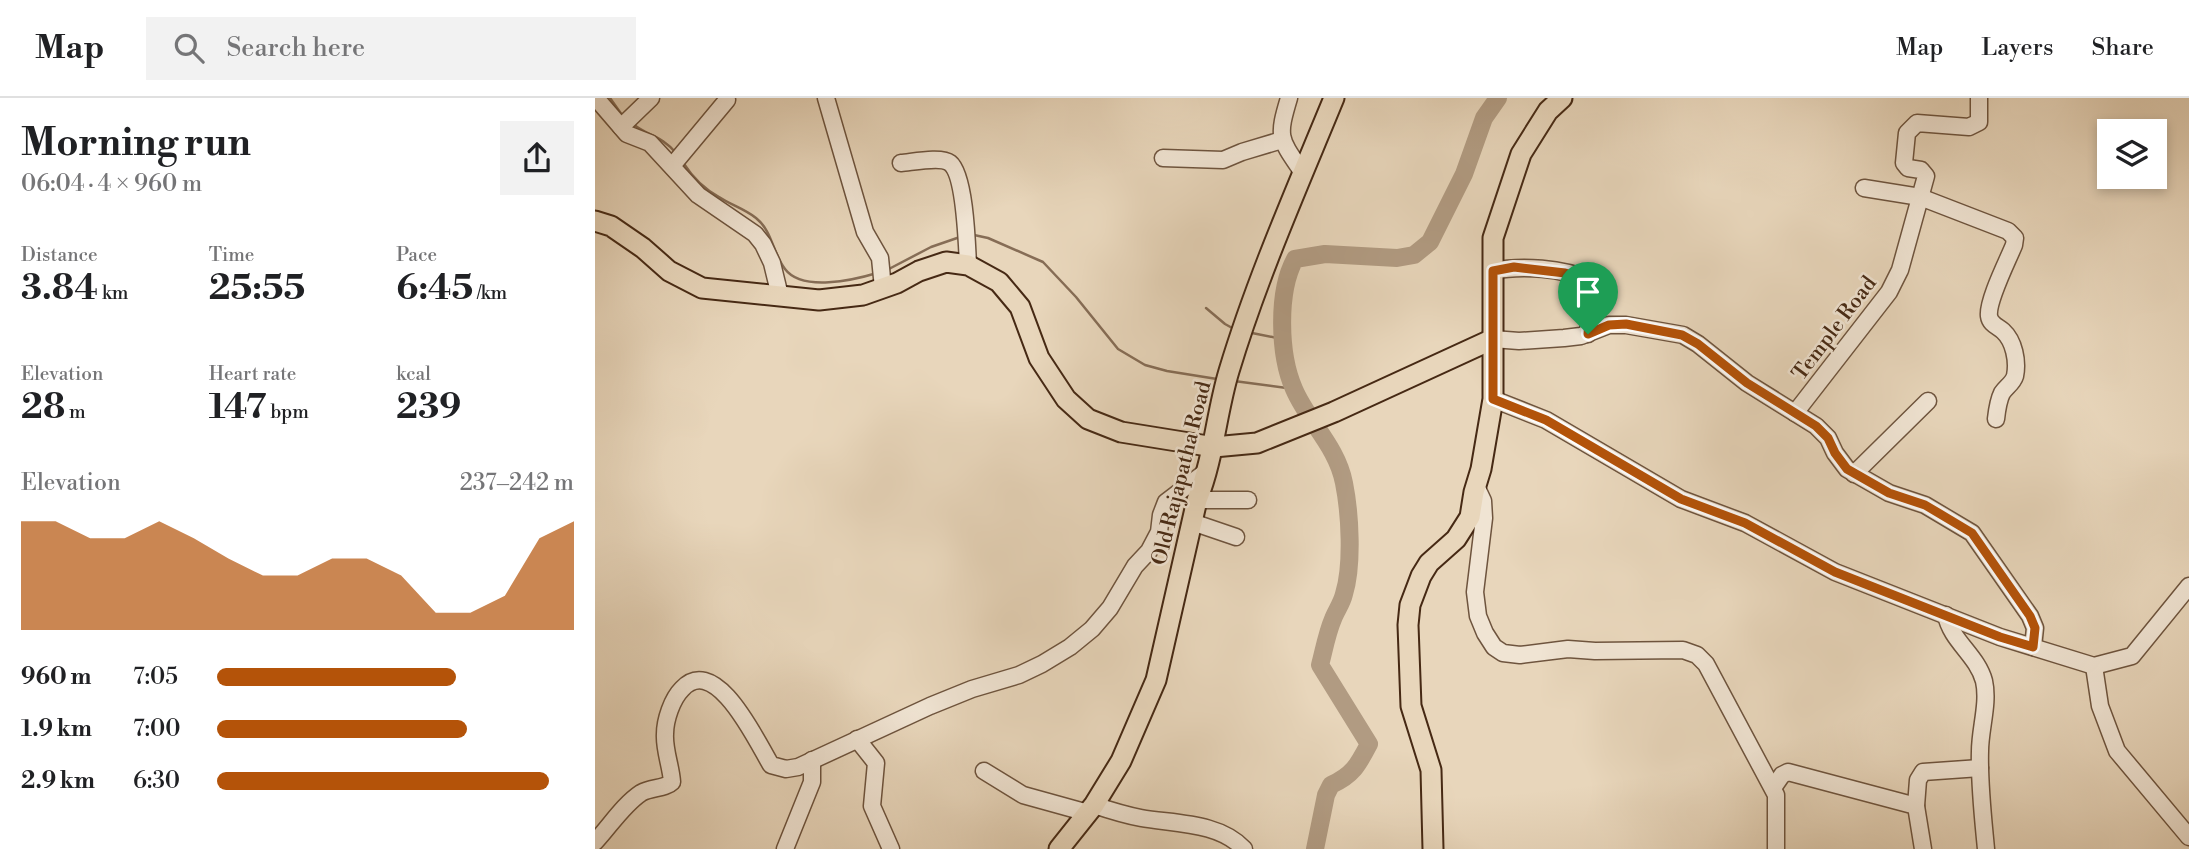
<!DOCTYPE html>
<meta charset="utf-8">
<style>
:root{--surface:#fff;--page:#f2f2f2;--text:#202124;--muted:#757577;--line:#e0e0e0;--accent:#b45309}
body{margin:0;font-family:"Libre Bodoni",serif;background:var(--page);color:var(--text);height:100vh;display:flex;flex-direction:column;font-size:26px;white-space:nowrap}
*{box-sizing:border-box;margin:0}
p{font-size:23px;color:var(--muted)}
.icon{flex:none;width:38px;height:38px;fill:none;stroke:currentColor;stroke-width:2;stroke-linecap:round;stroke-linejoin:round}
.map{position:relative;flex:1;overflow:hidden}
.sheet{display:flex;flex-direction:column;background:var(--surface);width:595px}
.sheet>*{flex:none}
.tools{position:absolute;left:1502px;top:21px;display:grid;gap:14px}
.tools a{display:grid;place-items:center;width:70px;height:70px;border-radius:0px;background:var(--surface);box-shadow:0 4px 10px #0003;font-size:35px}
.pin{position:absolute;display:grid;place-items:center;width:60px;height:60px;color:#fff;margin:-72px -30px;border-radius:50% 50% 50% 0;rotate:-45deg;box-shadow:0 0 7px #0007}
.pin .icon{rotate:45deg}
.round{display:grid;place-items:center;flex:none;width:74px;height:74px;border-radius:0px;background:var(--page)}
.overview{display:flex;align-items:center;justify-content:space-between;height:119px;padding:0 21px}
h1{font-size:38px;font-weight:700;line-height:52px}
.figures{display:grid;grid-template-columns:repeat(3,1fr);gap:10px;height:119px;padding:7px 21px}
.figures div{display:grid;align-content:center}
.figures b{font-size:35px;font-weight:700}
.figures small{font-size:19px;font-weight:400}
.figures p{font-size:19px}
.chart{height:196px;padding:14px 21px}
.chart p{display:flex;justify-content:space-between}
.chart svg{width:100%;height:126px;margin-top:7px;fill:var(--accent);opacity:.7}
ul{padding:0 21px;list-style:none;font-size:23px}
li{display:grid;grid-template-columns:112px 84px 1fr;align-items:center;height:52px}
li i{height:18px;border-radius:9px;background:var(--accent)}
header{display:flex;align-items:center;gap:42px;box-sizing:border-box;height:98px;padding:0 35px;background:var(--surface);border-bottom:2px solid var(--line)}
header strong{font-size:33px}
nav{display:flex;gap:38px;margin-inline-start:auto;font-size:24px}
.search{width:490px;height:63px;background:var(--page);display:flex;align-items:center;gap:18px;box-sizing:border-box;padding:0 24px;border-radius:0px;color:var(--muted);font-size:26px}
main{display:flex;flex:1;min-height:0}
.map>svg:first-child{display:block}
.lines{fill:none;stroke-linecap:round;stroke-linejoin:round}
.stream{stroke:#866d56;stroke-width:2.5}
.river{stroke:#b19b82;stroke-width:18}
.minor-casing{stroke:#6e543e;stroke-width:19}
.major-casing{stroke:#462914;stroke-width:23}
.minor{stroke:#f0e4d3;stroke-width:16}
.major{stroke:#e8d6bb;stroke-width:19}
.route-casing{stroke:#fff;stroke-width:14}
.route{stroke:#b45309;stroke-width:9}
.labels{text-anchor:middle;stroke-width:5;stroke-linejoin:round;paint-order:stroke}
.street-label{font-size:21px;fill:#462914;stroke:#f0e4d3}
</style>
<header>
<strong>Map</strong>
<div class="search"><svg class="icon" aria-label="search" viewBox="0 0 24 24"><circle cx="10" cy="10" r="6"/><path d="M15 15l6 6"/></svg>Search here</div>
<nav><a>Map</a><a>Layers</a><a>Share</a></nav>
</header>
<main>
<section class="sheet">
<div class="overview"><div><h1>Morning run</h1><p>06:04 · 4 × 960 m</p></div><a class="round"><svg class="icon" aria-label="share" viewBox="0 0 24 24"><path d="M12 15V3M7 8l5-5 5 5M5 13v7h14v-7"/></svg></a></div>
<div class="figures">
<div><p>Distance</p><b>3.84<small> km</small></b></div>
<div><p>Time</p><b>25:55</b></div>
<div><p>Pace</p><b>6:45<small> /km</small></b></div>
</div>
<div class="figures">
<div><p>Elevation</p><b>28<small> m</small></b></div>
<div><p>Heart rate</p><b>147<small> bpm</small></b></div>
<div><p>kcal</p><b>239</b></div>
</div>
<div class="chart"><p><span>Elevation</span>237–242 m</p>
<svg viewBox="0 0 160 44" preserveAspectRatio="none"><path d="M0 44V6L10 6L20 12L30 12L40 6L50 12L60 19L70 25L80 25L90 19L100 19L110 25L120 38L130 38L140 32L150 12L160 6V44z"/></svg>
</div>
<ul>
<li><b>960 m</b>7:05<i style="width:67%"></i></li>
<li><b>1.9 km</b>7:00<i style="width:70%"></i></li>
<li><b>2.9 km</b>6:30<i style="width:93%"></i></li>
</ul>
</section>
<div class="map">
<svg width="1594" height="751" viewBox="0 0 1594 751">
<rect width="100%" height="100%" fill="#e8d6bb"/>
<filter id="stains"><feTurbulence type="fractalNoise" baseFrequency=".00286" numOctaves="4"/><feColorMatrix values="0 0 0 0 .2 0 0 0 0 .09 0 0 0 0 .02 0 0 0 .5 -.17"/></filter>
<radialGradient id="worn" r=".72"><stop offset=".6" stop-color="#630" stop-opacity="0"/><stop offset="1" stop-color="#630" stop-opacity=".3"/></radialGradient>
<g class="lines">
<!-- stream -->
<g class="stream">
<path d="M 15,0 L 27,17"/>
<path d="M 38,26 C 54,39 66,37 81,55"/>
<path d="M 89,66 C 98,80 109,91 124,99 C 136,107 150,111 161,120 C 178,134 177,154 190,171 C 207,194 259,182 282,175"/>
<path d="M 379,137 L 393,140 L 448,164 L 481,199 L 523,251 L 550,267 L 572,273 L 622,281"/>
<path d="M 292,172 L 336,149 L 365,139"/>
<path d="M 611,210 L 630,226 L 639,231"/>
<path d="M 657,235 L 687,241"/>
<path d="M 639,283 L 699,291"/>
</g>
<!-- river -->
<path class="river" d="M 720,751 L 731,697 L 736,687 C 758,677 763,667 774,646 L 725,567 C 729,552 732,535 738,521 C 741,513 747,505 749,496 C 758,467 755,415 749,385 C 742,348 713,324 699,291 C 684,257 682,194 700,161 L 730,156 L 802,160 L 819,157 L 835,144 L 869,76 L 889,20 L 903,0"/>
<defs>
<g id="minor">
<path d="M 1,0 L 32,36 L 55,45 L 103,97 L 160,136 L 168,146 L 177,165 L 185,198"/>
<path d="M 231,0 L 270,134 L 285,160 L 288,190"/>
<path d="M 694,0 C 682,40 684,40 708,75"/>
<path d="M 26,29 L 56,0"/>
<path d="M 568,60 L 628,62 L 647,54 L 687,42"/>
<path d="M 306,65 C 318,64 346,58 355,65 C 370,77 372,147 373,167"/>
<path d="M 77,68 L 132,2"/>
<path d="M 1269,90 L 1325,99 L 1413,133 L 1420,140 L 1419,147 C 1413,162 1392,203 1394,218 C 1395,226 1402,228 1408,233 C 1419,243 1423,263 1420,278 C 1418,285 1411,289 1407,295 C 1403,303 1402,312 1401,321"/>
<path d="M 898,173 C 926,167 968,170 994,182 L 996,198 L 993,236"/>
<path d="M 898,241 L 924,243 L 969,240 L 986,238 L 1014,227 L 1031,227 L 1088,237 L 1103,246 L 1152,285 L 1221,328 L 1233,340 L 1240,355 L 1252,371 L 1294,395 L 1330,407 L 1377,435 L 1435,518 L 1440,530 L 1438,549"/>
<path d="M 898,301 L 951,322 L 1086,401 L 1150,425 L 1240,474 L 1405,539 L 1499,568 L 1537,558 L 1594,488"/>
<path d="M 1200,315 L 1294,194 L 1305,172 L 1331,78 L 1326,72 L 1313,70 L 1309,65 L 1312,35 L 1322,25 L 1374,29 L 1384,24 L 1384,0"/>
<path d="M 1259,376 L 1333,303"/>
<path d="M 881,388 L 888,403 L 889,420 L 880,494 L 883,518 L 890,535 L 899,549 L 908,555 L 925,557 L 973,551 L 1000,553 L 1088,552 L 1102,557 L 1111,566 L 1181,697 L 1181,751"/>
<path d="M 602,402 L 653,402"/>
<path d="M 597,424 L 641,439"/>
<path d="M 1351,517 C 1356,543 1382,557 1389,583 C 1394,605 1385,631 1385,653 C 1384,685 1388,719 1391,751"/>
<path d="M 1499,568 L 1505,608 L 1522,653 L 1594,739"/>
<path d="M 262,641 L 281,665 L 277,708 L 296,751"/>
<path d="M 389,673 L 428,697 L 493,715"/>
<path d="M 1178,690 L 1187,677 L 1193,674 L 1321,708 L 1328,751"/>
<path d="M 499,707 C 514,712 530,717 546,720 C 580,726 624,724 649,751"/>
<path d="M 1321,708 L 1323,682 L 1328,674 L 1385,670"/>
<path d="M 0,744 C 15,728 28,707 46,695 C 56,689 70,691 77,684 C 76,668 69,652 70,636 C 70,622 77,601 87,591 C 121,554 163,646 176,667 L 191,671 L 203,669 L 335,608 L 377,591 L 424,577 L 447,566 L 475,549 L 497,531 L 515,510 L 540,468 L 554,453 L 564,434 L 566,417 L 571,404 L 613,372"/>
<path d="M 190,751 L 217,684 L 217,662"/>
</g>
<g id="major">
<path d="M 0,123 L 16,128 L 48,150 L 74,173 L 107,190 L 224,202 L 268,197 L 302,185 L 324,173 L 351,164 L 373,167 L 404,184 L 425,209 L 444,260 L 471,301 L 493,321 L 526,334 L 619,349 L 662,345 L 739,314 L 898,241"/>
<path d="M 464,751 L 499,707 L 526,663 L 561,582 L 602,402 C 619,360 621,316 634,273 C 662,180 702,90 739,0"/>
<path d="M 838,751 L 836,672 L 816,608 L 813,527 L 815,507 L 826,478 L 834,465 L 861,441 L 875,419 L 879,394 L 886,371 L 898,301 L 898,140 L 926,56 L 953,13 L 967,0"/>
</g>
</defs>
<!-- minor casing -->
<use href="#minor" class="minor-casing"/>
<!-- major casing -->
<use href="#major" class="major-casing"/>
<!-- minor -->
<use href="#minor" class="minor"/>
<!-- major -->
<use href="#major" class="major"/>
</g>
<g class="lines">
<defs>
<path id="route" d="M 919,169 L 970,175 L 994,182 L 996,198 L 993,236 L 1014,227 L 1031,226 L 1087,237 L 1103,246 L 1152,285 L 1221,328 L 1233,340 L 1240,355 L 1252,371 L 1294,395 L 1330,407 L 1377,435 L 1435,518 L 1440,530 L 1438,549 L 1405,539 L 1240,474 L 1150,425 L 1086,401 L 951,322 L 898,301 L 898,173 Z"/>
</defs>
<!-- route casing -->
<use href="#route" class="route-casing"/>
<!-- route -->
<use href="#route" class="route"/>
</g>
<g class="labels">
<!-- street labels -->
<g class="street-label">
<text transform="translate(1239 230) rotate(-53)" y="7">Temple Road</text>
<text transform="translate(586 375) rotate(-76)" y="7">Old Rajapatha Road</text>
</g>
</g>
<rect width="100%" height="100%" filter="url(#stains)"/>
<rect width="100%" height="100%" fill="url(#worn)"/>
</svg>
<div class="tools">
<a><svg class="icon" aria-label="layers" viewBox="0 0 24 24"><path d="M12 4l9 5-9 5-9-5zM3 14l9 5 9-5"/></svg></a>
</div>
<div class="pin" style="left:993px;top:236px;background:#1e9e55"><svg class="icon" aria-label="arrive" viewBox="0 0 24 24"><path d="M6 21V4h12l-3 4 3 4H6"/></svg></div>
</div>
</main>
